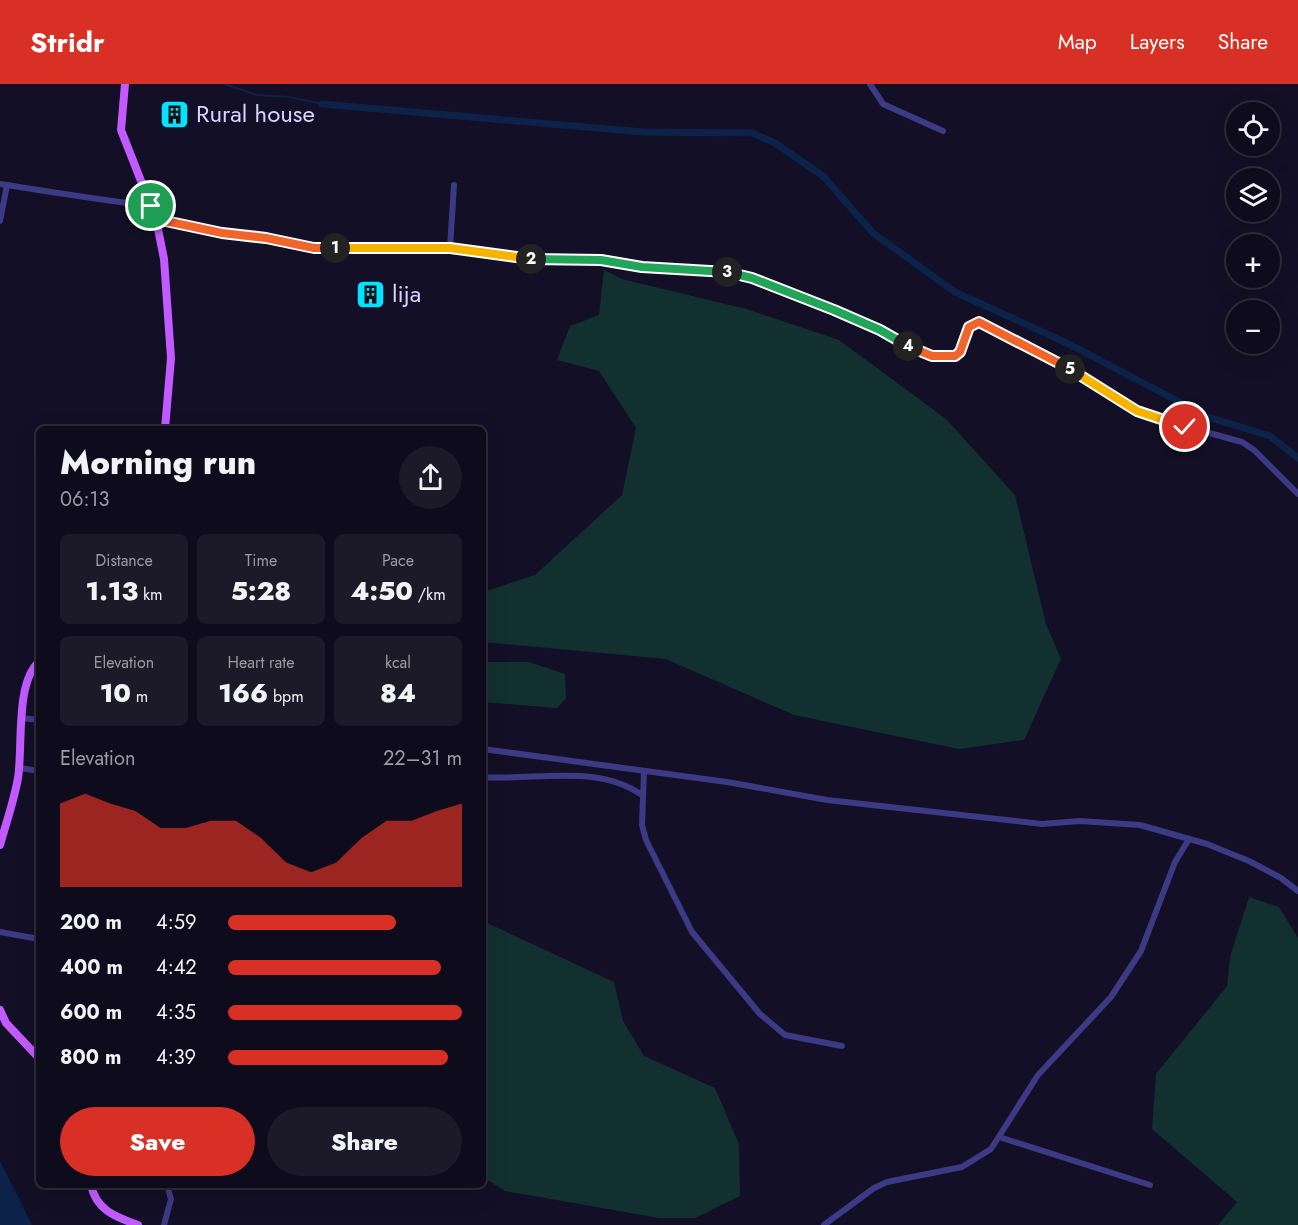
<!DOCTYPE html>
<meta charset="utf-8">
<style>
:root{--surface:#0e0b1c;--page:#1c1929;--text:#f1f3f6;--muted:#9b9ba3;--line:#2e2b3b;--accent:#d93025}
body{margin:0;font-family:Jost,sans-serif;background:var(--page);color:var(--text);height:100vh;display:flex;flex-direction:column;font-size:22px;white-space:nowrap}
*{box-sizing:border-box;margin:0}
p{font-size:20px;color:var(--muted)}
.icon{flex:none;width:33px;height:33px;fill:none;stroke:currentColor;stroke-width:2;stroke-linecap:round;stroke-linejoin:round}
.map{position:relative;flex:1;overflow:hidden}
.panel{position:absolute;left:36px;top:342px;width:450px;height:762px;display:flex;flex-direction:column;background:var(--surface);border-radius:9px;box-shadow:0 6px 24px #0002,0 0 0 2px var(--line)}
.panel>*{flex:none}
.tools{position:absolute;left:1226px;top:18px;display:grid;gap:12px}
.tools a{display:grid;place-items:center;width:54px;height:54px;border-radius:50%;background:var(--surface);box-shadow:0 6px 24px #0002,0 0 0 2px var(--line);font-size:30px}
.pin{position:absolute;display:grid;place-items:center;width:51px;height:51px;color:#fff;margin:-26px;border:3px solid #fff;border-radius:50%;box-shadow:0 2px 6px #0007}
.km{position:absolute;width:30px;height:30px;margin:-15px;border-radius:50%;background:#222;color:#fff;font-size:16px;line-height:30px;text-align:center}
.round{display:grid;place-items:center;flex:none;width:63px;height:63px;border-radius:32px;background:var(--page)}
.overview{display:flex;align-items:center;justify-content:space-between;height:102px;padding:0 24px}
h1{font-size:33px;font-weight:800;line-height:45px}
.figures{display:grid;grid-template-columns:repeat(3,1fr);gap:9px;height:102px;padding:6px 24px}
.figures div{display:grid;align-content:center;border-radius:9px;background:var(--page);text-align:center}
.figures b{font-size:26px;font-weight:800}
.figures small{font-size:16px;font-weight:400}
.figures p{font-size:16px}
.chart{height:168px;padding:12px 24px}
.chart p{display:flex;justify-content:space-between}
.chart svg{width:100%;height:108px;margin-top:6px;fill:var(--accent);opacity:.7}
.button{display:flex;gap:12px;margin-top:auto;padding:12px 24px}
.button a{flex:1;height:69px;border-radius:36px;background:var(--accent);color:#fff;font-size:24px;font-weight:800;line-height:69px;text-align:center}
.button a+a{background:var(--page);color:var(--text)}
ul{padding:0 24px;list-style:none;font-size:20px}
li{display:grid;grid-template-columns:96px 72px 1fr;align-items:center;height:45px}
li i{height:15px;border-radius:8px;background:var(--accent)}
header{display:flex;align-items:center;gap:36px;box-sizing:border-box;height:84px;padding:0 30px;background:var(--accent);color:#fff}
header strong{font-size:28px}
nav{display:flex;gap:33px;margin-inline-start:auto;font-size:21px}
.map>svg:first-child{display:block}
.green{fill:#12302f}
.water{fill:#0c2248}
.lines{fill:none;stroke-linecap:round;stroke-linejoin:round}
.stream{stroke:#0c2248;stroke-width:2}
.canal{stroke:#0c2248;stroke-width:7}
.minor{stroke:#3d3a85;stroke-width:6}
.major{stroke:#c25bff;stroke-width:8}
.split-1-casing{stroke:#fff;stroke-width:12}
.split-2-casing{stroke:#fff;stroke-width:12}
.split-3-casing{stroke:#fff;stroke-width:12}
.split-4-casing{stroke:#fff;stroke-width:12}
.split-5-casing{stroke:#fff;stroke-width:12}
.split-6-casing{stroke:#fff;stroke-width:12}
.split-1{stroke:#f0652b;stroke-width:8}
.split-2{stroke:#f5b400;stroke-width:8}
.split-3{stroke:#22a559;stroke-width:8}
.split-4{stroke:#22a559;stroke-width:8}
.split-5{stroke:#f0652b;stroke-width:8}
.split-6{stroke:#f5b400;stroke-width:8}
.labels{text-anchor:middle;stroke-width:6;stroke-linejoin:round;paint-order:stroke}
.poi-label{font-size:24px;fill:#d9d4ff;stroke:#130f26;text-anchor:start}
</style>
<header>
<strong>Stridr</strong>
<nav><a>Map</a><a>Layers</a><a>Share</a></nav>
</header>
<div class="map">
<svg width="1298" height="1141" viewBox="0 0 1298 1141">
<rect width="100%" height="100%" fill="#130f26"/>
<!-- green -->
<g class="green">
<path d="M 604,186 L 622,195 L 746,225 L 839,256 L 946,335 L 1015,411 L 1046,540 L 1061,575 L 1024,656 L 959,665 L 794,631 L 666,575 L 483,558 L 483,508 L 535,491 L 622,411 L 636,344 L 599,287 L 557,276 L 570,242 L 599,231 Z"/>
<path d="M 483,578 L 529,578 L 565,590 L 566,614 L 557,624 L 483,618 Z"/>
<path d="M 1249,813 L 1279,823 L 1298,854 L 1298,1141 L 1218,1141 L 1237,1118 L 1152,1045 L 1156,990 L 1227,902 L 1230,873 Z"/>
<path d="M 483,837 L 614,898 L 623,937 L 644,972 L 715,1004 L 739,1060 L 740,1112 L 695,1134 L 659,1134 L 505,1107 L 483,1093 Z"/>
</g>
<!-- water -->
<path class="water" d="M 0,1077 L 32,1141 L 0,1141 Z"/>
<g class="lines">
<!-- stream -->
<path class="stream" d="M 225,0 L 257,11 L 289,13 L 322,20"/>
<!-- canal -->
<path class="canal" d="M 322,20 L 643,48 L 752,49 L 775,59 L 823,92 L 873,149 L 955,208 L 1067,259 L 1208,333 L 1270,352 L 1298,374"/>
<!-- minor -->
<g class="minor">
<path d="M 870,0 L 883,20 L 943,47"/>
<path d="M 0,100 C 50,108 100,116 151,122"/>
<path d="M 156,135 L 222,149 L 266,154 L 313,164 L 450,164 L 550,176 L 601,176 L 642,182 L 733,189 L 834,226 L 880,246 L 904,261 L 943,274 L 955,272 L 960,268 L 969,243 L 979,238 L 1033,264 L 1148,332 L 1242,358 L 1254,366 L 1298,410"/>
<path d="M 0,137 L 7,101"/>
<path d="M 450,164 L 454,101"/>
<path d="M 22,634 L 39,636"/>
<path d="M 483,665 L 727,698 L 827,716 L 1042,740 L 1080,737 L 1140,741 L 1207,760 L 1249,777 L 1281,794 L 1298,807"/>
<path d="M 20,684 L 39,687"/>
<path d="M 644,688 L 642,741 L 646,756 L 692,848 L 760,930 L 785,951 L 842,962"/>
<path d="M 483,693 C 535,697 596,679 642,711"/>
<path d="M 0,848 L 39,855"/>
<path d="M 999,1053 L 1150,1101"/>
<path d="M 164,1141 L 171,1115 L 167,1101"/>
<path d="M 824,1141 L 874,1104 L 887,1098 L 962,1083 L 991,1065 L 1038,991 L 1111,913 L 1141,867 L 1175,778 L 1189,755"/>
</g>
<!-- major -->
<g class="major">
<path d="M 125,0 L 121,46 L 156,135 L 164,175 L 171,274 L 165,345"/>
<path d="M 0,761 C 6,739 14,717 18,694 C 23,665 15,598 39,578"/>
<path d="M 0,926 L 6,939 L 39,974"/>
<path d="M 91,1101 C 96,1126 116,1133 138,1141"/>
</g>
</g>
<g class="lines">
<defs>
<path id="split-1" d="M 151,122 L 156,135 L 222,149 L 266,154 L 314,164 L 335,164"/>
<path id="split-2" d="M 335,164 L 450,164 L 531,175"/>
<path id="split-3" d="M 531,175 L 601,176 L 642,183 L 727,188"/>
<path id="split-4" d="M 727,188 L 752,194 L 834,226 L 880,246 L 908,262"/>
<path id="split-5" d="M 908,262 L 932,272 L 955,272 L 960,268 L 969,243 L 979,238 L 1070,285"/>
<path id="split-6" d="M 1070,285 L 1137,327 L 1185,343"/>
</defs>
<!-- split-1 casing -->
<use href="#split-1" class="split-1-casing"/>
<!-- split-2 casing -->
<use href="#split-2" class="split-2-casing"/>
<!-- split-3 casing -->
<use href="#split-3" class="split-3-casing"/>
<!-- split-4 casing -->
<use href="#split-4" class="split-4-casing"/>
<!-- split-5 casing -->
<use href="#split-5" class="split-5-casing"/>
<!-- split-6 casing -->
<use href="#split-6" class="split-6-casing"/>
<!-- split-1 -->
<use href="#split-1" class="split-1"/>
<!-- split-2 -->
<use href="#split-2" class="split-2"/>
<!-- split-3 -->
<use href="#split-3" class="split-3"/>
<!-- split-4 -->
<use href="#split-4" class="split-4"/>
<!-- split-5 -->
<use href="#split-5" class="split-5"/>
<!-- split-6 -->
<use href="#split-6" class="split-6"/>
</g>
<!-- icons -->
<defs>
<symbol id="building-square" viewBox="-11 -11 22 22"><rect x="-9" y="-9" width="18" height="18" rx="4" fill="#00e5ff" stroke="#130f26"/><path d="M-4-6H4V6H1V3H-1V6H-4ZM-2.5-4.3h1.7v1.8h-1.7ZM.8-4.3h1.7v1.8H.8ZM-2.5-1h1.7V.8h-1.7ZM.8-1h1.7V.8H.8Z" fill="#111"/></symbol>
</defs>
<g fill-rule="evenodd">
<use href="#building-square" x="158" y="14" width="33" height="33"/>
<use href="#building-square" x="354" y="194" width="33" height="33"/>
</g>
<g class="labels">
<!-- poi labels -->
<g class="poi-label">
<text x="196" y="38">Rural house</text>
<text x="392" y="218">lija</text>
</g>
</g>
</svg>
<div class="tools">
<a><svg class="icon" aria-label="locate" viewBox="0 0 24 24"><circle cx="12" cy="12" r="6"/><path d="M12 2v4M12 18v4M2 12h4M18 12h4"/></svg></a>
<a><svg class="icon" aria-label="layers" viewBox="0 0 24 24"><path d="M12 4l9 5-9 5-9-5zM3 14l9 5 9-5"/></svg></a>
<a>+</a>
<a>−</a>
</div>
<div class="pin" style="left:151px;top:122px;background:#1e9e55"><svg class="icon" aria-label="arrive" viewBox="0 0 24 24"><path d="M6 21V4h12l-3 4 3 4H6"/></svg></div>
<div class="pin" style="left:1185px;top:343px;background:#d93025"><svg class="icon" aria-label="check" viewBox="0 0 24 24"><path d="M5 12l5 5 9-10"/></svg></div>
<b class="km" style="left:335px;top:164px">1</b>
<b class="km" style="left:531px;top:175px">2</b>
<b class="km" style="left:727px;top:188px">3</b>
<b class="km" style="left:908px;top:262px">4</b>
<b class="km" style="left:1070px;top:285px">5</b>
<section class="panel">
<div class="overview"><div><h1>Morning run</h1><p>06:13</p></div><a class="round"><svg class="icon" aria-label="share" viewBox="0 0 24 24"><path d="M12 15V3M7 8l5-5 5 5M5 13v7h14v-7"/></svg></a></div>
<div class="figures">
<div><p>Distance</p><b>1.13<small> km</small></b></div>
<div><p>Time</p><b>5:28</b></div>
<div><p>Pace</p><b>4:50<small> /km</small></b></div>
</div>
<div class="figures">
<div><p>Elevation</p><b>10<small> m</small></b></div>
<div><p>Heart rate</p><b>166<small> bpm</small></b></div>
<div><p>kcal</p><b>84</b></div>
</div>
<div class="chart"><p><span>Elevation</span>22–31 m</p>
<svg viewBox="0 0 160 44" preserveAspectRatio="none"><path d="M0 44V10L10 6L20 10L30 13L40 20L50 20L60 17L70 17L80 24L90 34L100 38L110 34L120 24L130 17L140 17L150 13L160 10V44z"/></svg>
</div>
<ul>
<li><b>200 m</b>4:59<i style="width:72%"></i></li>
<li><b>400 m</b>4:42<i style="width:91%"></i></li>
<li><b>600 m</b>4:35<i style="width:100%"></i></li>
<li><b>800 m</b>4:39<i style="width:94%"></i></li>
</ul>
<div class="button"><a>Save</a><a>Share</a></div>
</section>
</div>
